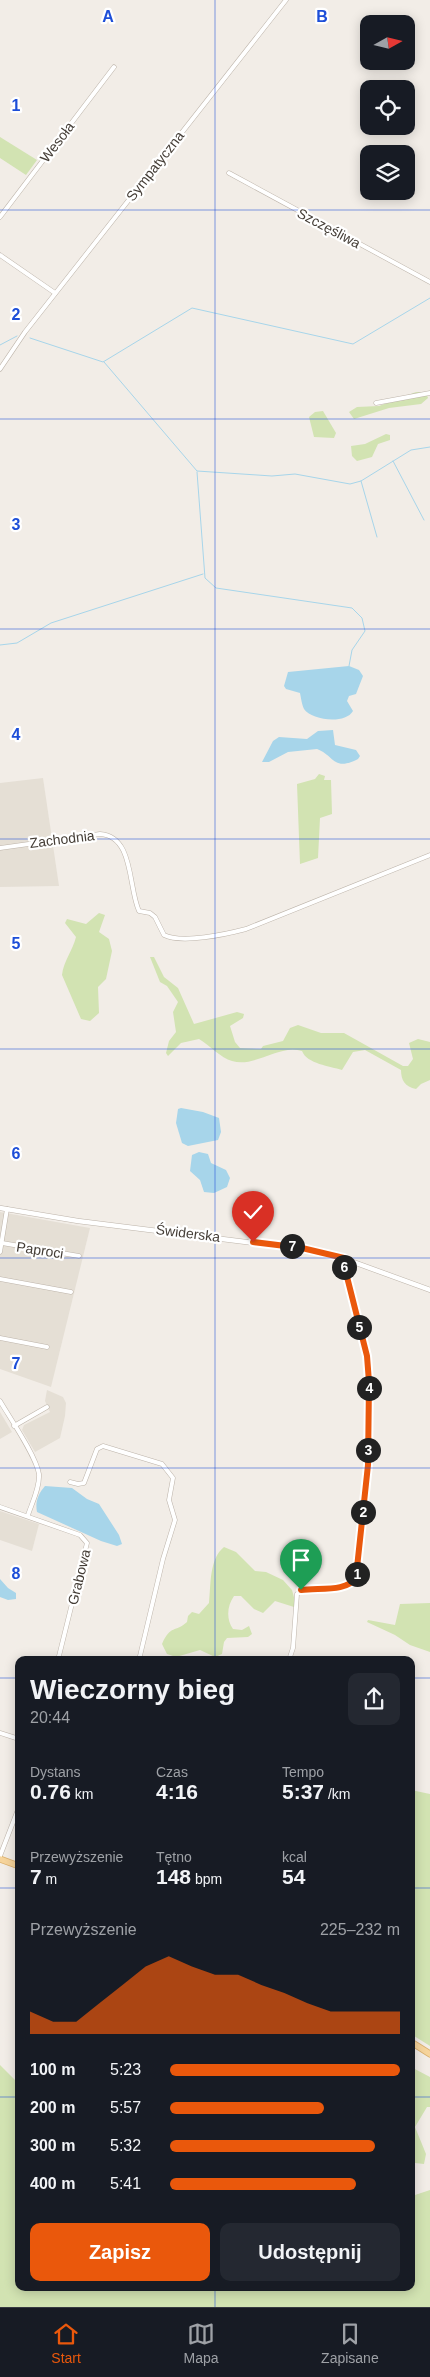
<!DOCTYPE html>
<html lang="pl">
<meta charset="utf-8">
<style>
:root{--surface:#171b24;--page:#242831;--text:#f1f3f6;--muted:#9ea1a6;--line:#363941;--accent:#ea580c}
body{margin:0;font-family:Arial,sans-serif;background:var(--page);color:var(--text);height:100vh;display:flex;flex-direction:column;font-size:19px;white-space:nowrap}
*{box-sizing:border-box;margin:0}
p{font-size:16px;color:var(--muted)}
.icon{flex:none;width:28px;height:28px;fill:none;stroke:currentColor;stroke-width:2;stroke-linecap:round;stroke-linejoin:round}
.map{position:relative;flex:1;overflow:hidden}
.panel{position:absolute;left:15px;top:1656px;width:400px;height:635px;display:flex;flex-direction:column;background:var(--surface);border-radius:10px;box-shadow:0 2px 12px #0003}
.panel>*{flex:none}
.needle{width:32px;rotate:82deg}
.buttons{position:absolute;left:360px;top:15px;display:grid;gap:10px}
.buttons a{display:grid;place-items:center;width:55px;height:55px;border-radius:10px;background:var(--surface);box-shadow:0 2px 12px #0003;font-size:25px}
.pin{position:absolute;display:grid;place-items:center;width:42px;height:42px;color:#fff;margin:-51px -21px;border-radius:50% 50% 50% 0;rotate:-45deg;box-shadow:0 0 5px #0007}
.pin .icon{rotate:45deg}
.km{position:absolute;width:25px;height:25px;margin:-12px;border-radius:50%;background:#222;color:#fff;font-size:14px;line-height:25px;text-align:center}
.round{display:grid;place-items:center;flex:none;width:52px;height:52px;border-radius:10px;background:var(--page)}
.headline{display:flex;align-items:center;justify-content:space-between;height:85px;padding:0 15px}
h1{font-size:28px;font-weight:600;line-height:38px}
.stats{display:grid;grid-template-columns:repeat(3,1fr);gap:8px;height:85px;padding:5px 15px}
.stats div{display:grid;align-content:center}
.stats b{font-size:21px;font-weight:600}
.stats small{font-size:14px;font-weight:400}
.stats p{font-size:14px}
.chart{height:140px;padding:10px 15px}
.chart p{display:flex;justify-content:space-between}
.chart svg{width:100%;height:90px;margin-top:5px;fill:var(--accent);opacity:.7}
.action{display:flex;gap:10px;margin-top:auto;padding:10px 15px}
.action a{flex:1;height:58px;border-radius:10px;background:var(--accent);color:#fff;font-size:20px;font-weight:600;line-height:58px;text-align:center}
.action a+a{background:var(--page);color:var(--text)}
ul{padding:0 15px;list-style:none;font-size:16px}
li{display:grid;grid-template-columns:80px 60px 1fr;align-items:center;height:38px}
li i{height:12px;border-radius:6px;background:var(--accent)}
.dock{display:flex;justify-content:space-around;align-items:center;height:70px;border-top:1px solid var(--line);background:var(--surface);font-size:14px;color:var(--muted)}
.dock a{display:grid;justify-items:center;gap:2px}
.dock .on{color:var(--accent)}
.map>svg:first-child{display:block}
.residential{fill:#e5dfd5}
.green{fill:#d2e3b2}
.water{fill:#a7d5ea}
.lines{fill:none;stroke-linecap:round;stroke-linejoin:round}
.stream{stroke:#a7d5ea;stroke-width:1}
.minor-casing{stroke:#bdb4aa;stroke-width:5}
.tertiary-casing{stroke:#bdb4aa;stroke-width:5.5}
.primary-casing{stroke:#daaf6c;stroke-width:7}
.minor{stroke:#fff;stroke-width:4}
.tertiary{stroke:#fff;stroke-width:4.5}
.primary{stroke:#f6d49b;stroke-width:5.5}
.route-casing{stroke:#fff;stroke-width:10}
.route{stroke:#ea580c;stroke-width:6}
.grid{fill:none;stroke:#1d4ed8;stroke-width:1;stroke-opacity:0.55}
.labels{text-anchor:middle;stroke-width:4.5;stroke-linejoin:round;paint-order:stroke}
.street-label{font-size:14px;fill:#443d36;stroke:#fff}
.grid-label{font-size:16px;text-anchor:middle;font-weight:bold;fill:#1d4ed8;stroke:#fff;stroke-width:4.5;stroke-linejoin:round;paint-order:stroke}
</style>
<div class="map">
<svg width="430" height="2307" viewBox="0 0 430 2307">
<rect width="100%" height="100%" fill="#f2ede7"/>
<!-- residential -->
<g class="residential">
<path d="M 43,778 L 59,886 L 0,887 L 0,783 Z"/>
<path d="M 0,1212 L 90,1228 L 51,1387 L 0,1369 Z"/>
<path d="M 47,1390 L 63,1397 L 66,1403 L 65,1416 L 60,1438 L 35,1452 L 22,1430 L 24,1425 L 50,1412 L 45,1401 Z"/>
<path d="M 0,1412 L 12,1432 L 0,1439 Z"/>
<path d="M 0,1511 L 39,1524 L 32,1551 L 0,1540 Z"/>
</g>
<!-- green -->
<g class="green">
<path d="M 0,137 L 37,160 L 26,175 L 0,158 Z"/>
<path d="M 416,392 L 426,392 L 428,398 L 421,404 L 389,408 L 354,419 L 349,412 L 357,407 L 379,406 Z"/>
<path d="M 323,411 L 336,433 L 334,438 L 314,437 L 309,417 L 315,412 Z"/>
<path d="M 386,434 L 390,435 L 390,440 L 378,444 L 372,457 L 357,461 L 352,456 L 351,446 L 365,444 Z"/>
<path d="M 319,774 L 325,776 L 324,780 L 331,780 L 332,814 L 320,818 L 318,858 L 300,864 L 297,784 L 315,779 Z"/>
<path d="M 99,913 L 105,915 L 99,932 L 109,939 L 112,951 L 106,979 L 98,987 L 99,1013 L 90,1021 L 81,1019 L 62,975 C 63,962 73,950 76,937 L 65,923 L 67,919 L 86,924 Z"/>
<path d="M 150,957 L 154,957 L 164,977 L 178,988 L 194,1024 L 237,1012 L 244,1014 L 243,1018 L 230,1026 L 235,1042 L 240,1048 L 261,1049 L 263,1046 L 283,1041 L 290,1028 L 298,1025 L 321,1033 L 344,1033 L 403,1066 L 408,1066 L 413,1059 L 409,1043 L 418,1039 L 430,1042 L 430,1080 L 421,1084 L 416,1089 C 405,1087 401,1080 401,1070 L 365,1050 L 353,1052 L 342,1070 C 330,1066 307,1064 302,1051 C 278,1044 255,1068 232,1061 C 221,1058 209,1045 199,1039 L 181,1043 L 168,1056 L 166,1053 L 169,1041 L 176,1032 L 173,1012 L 178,1002 L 167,986 L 160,982 Z"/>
<path d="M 224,1547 L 236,1552 L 255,1571 L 266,1572 L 283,1580 L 292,1590 L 295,1601 L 294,1607 L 275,1601 L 263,1613 L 254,1609 L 241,1596 L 234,1596 C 227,1606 226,1619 233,1629 L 242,1630 L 249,1626 L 252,1634 L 248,1637 L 227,1638 L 224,1642 L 222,1654 L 215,1657 L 200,1650 L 176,1657 L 167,1654 L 162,1644 C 171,1624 175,1633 187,1622 L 188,1616 L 192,1612 L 199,1614 L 209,1603 C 211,1585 209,1559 224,1547 Z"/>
<path d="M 430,1603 L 430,1652 L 410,1645 L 395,1635 L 367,1622 L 368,1620 L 395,1625 L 400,1604 Z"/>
<path d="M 411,1790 L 430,1794 L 430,2046 L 411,2034 Z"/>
<path d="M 0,2065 L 19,2084 L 19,2288 L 411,2288 L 411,2067 L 430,2077 L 430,2107 L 427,2107 L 415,2127 L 426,2154 L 424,2164 L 415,2163 L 412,2196 L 430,2190 L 430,2307 L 0,2307 Z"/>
</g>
<!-- water -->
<g class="water">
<path d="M 349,666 L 359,670 L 363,676 L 356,694 L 349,696 L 347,701 L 353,711 C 345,725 311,720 304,709 C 302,705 301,698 300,693 L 286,689 L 284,686 L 288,672 Z"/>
<path d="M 333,730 L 335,745 L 356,750 L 360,756 L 358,759 C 333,772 334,755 317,749 L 288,752 L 269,762 L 262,762 L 273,741 L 279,737 L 307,739 L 318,731 Z"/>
<path d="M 181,1108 L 203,1112 L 219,1118 L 221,1132 L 218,1140 L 188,1146 L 182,1143 L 176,1123 L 178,1109 Z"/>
<path d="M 199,1152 L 208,1154 L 211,1163 L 226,1170 L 230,1178 L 227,1187 L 214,1193 L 204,1192 L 200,1180 L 190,1171 L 192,1155 Z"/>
<path d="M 45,1486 L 72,1488 L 87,1499 L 99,1504 L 119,1535 L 122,1544 L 117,1546 L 101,1541 L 37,1512 C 35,1502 38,1494 45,1486 Z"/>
<path d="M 0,1579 L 8,1588 L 16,1593 L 16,1599 L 8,1600 L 0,1597 Z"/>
</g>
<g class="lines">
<!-- stream -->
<g class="stream">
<path d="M 30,338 L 103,362 L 192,308 L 353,344 L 430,298"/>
<path d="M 0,345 L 17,336"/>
<path d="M 104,362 L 197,471 L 272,476 L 295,474 L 350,484 L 361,481 L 411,450 L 430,447"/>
<path d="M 393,461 L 424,520"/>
<path d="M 197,472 L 205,578 L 216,588 L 352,608 L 362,618 L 365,631 L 352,650 L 349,666"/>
<path d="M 361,481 L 377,537"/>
<path d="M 0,645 L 17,643 L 51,623 L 203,574"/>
</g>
<defs>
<g id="minor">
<path d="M 229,173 L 430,282"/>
<path d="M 0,217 L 114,67"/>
<path d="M 0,255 L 55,293"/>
<path d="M 0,369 L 25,332 L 286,0"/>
<path d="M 376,403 L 430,393"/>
<path d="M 0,848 L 100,834 C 134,836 128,887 139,911 L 150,913 L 155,917 L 164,935 C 182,944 227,934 246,929 L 430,855"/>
<path d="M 2,1243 L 79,1256"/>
<path d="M 0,1252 L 7,1209"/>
<path d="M 0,1279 L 71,1292"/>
<path d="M 0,1338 L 47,1347"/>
<path d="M 0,1401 C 10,1418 36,1456 39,1474 C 40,1487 32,1503 28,1515"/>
<path d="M 14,1426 L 47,1407"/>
<path d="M 70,1482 L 78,1484 L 84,1483 L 97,1449 L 103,1446 L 162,1464 L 173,1478 L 169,1500 L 175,1520 L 163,1559 L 139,1660"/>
<path d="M 0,1507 L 80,1535 L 87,1543 L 58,1660"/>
<path d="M 289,1660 L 293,1648 L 297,1594 C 313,1581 345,1597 356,1577 L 368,1465 L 369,1382 L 367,1356 L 344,1265 L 344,1258"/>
<path d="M 0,1733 L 19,1739"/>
<path d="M 0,1856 L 19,1807"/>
</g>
<path id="tertiary" d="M 0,1208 L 78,1221 L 326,1252 L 430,1290"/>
<g id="primary">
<path d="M 0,1859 L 19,1866"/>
<path d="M 411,2042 L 430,2054"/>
</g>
</defs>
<!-- minor casing -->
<use href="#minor" class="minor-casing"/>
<!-- tertiary casing -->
<use href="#tertiary" class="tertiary-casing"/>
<!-- primary casing -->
<use href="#primary" class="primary-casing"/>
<!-- minor -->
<use href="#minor" class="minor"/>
<!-- tertiary -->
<use href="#tertiary" class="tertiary"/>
<!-- primary -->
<use href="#primary" class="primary"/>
</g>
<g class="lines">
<defs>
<path id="route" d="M 253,1242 L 302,1248 L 344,1258 L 344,1265 L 367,1356 L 369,1382 L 368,1465 L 356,1577 C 347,1593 317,1587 301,1590"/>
</defs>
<!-- route casing -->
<use href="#route" class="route-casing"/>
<!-- route -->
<use href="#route" class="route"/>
</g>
<!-- grid -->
<path class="grid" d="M 215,0 L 215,1660M 0,210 L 430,210M 0,419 L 430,419M 0,629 L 430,629M 0,839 L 430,839M 0,1049 L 430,1049M 0,1258 L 430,1258M 0,1468 L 430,1468M 0,1678 L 19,1678M 411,1678 L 430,1678M 0,1888 L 19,1888M 411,1888 L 430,1888M 0,2097 L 19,2097M 411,2097 L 430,2097M 215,2288 L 215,2307"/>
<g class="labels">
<!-- street labels -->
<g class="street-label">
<text transform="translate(57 142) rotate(-53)" y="5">Wesoła</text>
<text transform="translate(155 166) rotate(-52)" y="5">Sympatyczna</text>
<text transform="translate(329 228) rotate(28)" y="5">Szczęśliwa</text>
<text transform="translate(62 839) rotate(-7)" y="5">Zachodnia</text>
<text transform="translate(188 1233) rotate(7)" y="5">Świderska</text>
<text transform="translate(40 1250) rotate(9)" y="5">Paproci</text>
<text transform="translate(79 1577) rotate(-76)" y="5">Grabowa</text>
</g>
</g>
<g class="grid-label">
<text x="108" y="22">A</text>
<text x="322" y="22">B</text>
<text x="16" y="111">1</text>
<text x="16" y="320">2</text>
<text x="16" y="530">3</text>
<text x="16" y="740">4</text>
<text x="16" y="949">5</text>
<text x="16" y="1159">6</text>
<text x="16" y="1369">7</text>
<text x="16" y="1579">8</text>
</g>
</svg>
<div class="buttons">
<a><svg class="needle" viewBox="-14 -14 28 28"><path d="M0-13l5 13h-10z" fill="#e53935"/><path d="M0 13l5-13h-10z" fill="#9ea1a6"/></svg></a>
<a><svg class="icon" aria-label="locate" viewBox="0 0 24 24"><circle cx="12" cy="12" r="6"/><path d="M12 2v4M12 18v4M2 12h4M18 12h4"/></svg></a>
<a><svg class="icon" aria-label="layers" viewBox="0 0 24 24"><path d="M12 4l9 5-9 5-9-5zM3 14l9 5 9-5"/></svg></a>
</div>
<div class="pin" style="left:301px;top:1590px;background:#1e9e55"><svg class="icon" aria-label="arrive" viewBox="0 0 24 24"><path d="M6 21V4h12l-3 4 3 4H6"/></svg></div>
<div class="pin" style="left:253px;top:1242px;background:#d93025"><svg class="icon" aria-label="check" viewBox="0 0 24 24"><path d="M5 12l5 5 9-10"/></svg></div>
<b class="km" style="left:357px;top:1574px">1</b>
<b class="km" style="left:363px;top:1512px">2</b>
<b class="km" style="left:368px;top:1450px">3</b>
<b class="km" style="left:369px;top:1388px">4</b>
<b class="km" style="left:359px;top:1327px">5</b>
<b class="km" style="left:344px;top:1267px">6</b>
<b class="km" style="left:292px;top:1246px">7</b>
<section class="panel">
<div class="headline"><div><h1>Wieczorny bieg</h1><p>20:44</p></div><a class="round"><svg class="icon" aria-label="share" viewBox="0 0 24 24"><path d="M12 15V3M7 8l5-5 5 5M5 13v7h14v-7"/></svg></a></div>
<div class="stats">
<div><p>Dystans</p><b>0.76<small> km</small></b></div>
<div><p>Czas</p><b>4:16</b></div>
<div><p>Tempo</p><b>5:37<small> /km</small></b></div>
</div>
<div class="stats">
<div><p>Przewyższenie</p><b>7<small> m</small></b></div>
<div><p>Tętno</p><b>148<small> bpm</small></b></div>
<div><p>kcal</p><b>54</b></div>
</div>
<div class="chart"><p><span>Przewyższenie</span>225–232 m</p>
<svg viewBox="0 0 160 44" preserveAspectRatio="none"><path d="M0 44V33L10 38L20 38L30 29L40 20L50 11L60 6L70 11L80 15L90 15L100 20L110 24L120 29L130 33L140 33L150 33L160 33V44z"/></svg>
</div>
<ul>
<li><b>100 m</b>5:23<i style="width:100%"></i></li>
<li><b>200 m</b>5:57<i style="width:67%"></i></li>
<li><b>300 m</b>5:32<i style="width:89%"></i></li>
<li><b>400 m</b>5:41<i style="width:81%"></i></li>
</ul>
<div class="action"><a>Zapisz</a><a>Udostępnij</a></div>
</section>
</div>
<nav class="dock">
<a class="on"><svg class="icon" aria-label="home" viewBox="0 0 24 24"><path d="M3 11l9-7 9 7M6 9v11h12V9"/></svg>Start</a>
<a><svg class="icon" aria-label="map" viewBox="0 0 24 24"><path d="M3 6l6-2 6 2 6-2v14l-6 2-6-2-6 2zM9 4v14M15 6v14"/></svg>Mapa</a>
<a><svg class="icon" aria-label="saved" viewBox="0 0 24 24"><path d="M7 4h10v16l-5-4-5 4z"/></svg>Zapisane</a>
</nav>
